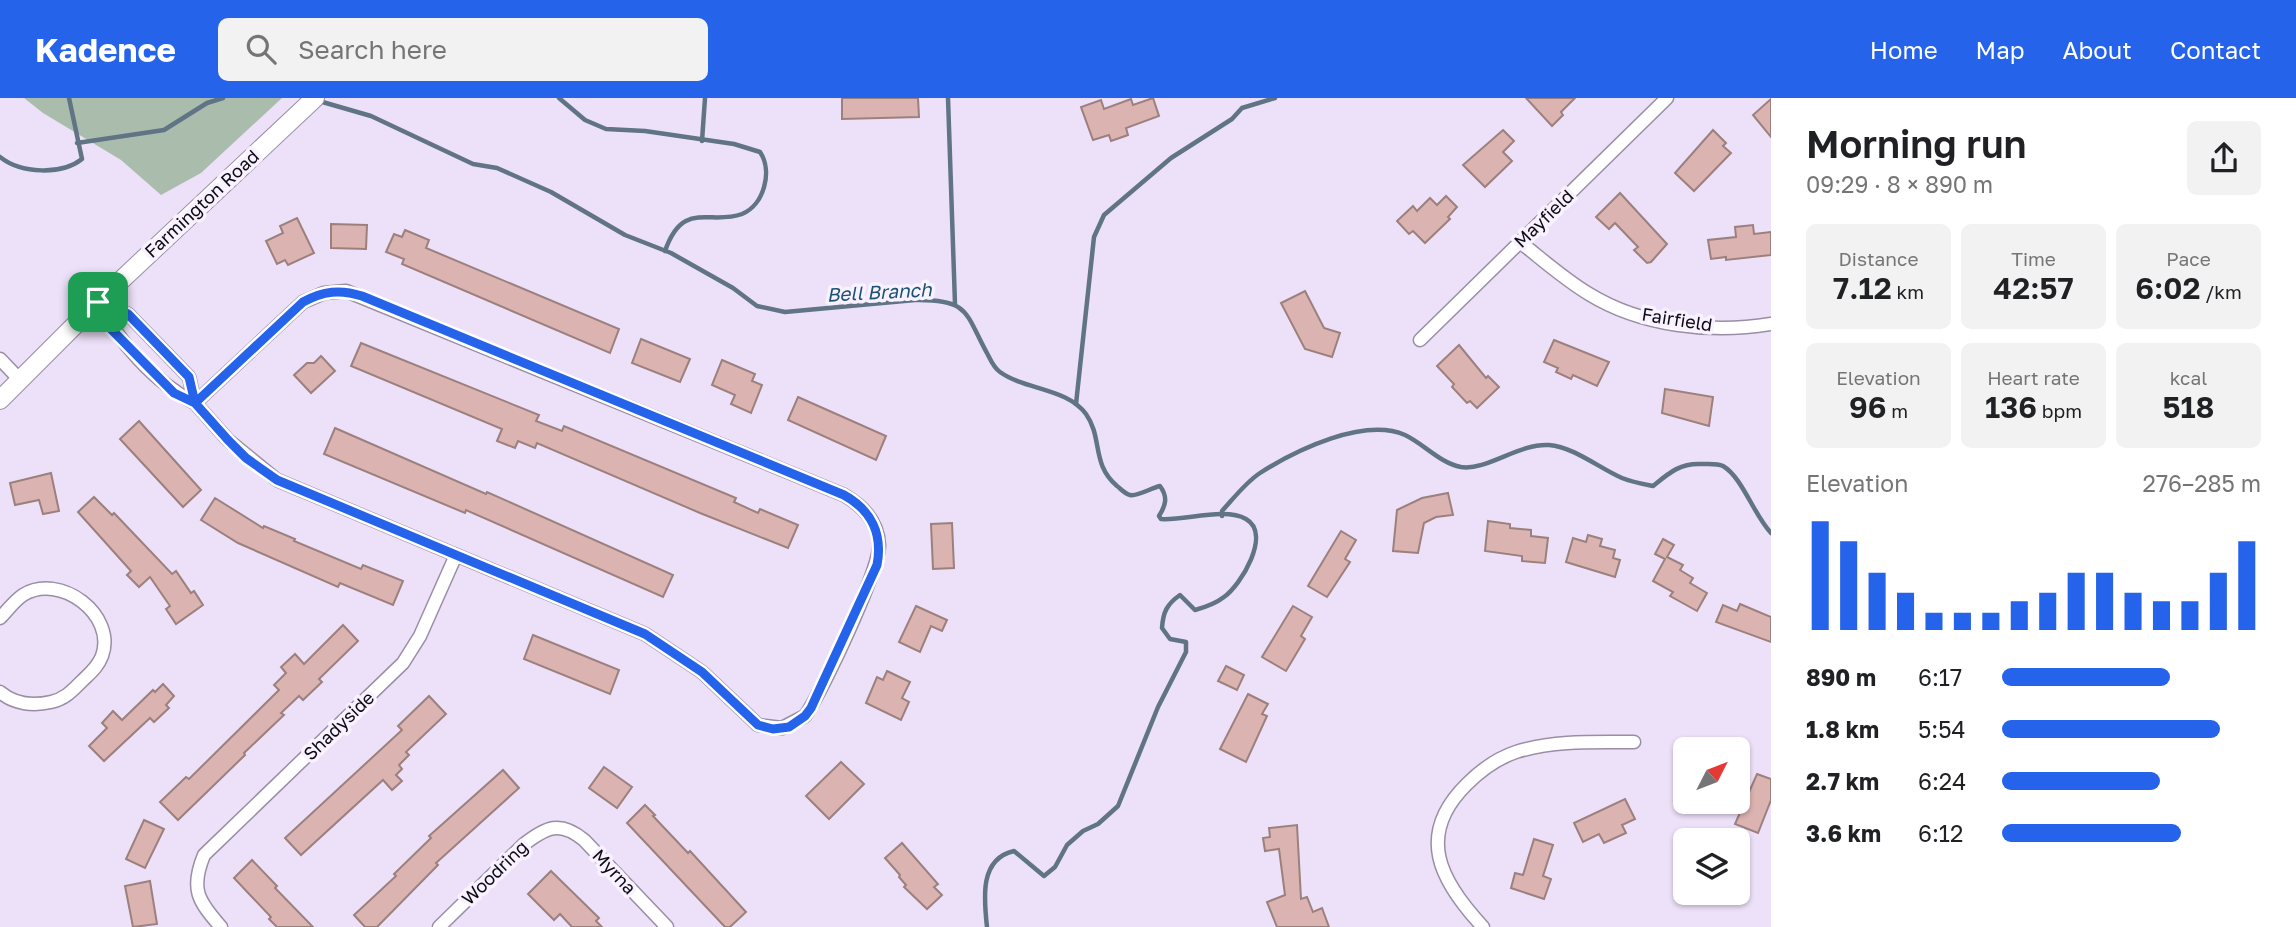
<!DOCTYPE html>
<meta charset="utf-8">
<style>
:root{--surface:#fff;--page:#f2f2f2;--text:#202124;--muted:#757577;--accent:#2563eb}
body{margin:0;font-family:"Golos Text",sans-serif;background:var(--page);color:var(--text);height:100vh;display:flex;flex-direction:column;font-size:26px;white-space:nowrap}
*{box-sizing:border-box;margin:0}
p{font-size:23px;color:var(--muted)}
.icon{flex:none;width:38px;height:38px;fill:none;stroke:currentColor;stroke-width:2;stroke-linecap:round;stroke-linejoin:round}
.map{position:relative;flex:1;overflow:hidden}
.sheet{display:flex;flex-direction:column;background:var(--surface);width:525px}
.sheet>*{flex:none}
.needle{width:46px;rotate:48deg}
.tools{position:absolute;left:1673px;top:639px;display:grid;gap:14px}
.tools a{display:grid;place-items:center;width:77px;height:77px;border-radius:10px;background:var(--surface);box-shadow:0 2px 5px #0004;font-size:35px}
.pin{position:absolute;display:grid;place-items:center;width:60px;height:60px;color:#fff;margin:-30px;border-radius:14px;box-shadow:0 4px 10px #0006}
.round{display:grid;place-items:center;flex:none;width:74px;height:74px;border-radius:10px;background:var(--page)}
.head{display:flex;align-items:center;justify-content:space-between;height:119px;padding:0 35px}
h1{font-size:38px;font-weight:600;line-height:52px}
.figures{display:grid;grid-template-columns:repeat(3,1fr);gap:10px;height:119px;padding:7px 35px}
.figures div{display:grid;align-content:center;border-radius:10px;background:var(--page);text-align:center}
.figures b{font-size:30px;font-weight:600}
.figures small{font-size:19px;font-weight:400}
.figures p{font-size:19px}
.chart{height:196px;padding:14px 35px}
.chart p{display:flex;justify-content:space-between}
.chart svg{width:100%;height:126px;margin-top:7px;stroke:var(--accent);stroke-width:6}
ul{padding:0 35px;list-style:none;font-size:23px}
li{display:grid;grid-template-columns:112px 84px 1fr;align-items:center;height:52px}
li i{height:18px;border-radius:9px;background:var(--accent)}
header{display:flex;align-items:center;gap:42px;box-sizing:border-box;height:98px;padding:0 35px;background:var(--accent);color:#fff}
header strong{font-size:33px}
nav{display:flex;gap:38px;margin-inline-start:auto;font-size:24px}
.search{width:490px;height:63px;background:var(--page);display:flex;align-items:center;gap:18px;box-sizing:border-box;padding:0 24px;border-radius:10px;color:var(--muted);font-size:26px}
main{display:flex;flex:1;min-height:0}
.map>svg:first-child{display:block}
.green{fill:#aabdad}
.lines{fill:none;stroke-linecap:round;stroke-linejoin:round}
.stream{stroke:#607486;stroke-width:4.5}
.building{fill:#dbb3b1;stroke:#9b807e;stroke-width:2}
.minor-casing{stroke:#998ea4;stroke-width:15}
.secondary-casing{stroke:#998ea4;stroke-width:20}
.minor{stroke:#fff;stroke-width:12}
.secondary{stroke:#fff;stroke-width:18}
.route-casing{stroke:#fff;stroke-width:14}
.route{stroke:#2563eb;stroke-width:9}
.labels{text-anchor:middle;stroke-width:7;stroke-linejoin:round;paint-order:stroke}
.street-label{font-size:18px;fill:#0d0a11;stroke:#f8f1ff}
.water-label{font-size:19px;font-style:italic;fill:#1b5171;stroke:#f8f1ff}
</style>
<header>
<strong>Kadence</strong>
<div class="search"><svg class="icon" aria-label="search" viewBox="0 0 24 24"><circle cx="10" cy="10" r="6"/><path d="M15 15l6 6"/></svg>Search here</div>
<nav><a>Home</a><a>Map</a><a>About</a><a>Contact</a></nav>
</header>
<main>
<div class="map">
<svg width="1771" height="829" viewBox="0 0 1771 829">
<rect width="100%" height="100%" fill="#ede1f9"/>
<!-- green -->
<path class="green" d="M 24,0 L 282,0 L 201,75 L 161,97 L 121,62 L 43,15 Z"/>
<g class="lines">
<!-- stream -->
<g class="stream">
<path d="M 559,0 L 585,22 L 606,31 L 645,33 L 734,46 L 760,54 C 773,73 764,107 742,116 C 710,128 683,101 665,153"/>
<path d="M 948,0 L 955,206"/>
<path d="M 319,3 L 371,18 L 473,66 L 497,70 L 551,94 L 625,137 L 671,155 L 733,190 L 757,208 L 785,214 L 915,202 C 971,201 965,216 988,257 C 991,263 994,270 1000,274 C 1025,292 1067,290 1086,316 C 1103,340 1091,366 1117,388 C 1121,391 1125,396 1130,397 C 1137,399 1151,390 1160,388 C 1168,399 1166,407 1159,418 L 1161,421 C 1184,423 1225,409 1246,421 C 1272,436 1241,487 1224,499 C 1215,506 1206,509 1195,512 L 1180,497 C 1167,506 1163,514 1162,530 L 1170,541 L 1186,544 L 1186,554 L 1158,609 L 1118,708 L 1098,726 L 1083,733 L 1067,747 L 1055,769 L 1044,778 L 1014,753 C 979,761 984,801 987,829"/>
<path d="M 702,43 L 705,0"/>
<path d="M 77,45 L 164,32 L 207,5 L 223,0"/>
<path d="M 0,59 C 21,76 62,77 82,61 L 69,0"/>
<path d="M 1076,306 L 1094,139 L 1104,117 L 1171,60 L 1232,21 L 1242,10 L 1275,0"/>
<path d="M 1222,418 L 1222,413 C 1234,400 1245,385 1260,375 C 1296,352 1364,319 1405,337 C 1424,346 1440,365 1461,369 C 1487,373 1519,345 1549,347 C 1574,349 1599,370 1622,380 C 1632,384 1643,386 1653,388 C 1669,375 1680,365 1701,366 C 1708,366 1717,365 1723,368 C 1742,379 1754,417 1771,435"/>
</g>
</g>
<!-- building -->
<g class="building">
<path d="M 842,0 L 918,0 L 919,19 L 842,21 Z"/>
<path d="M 1153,0 L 1159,18 L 1126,30 L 1128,37 L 1111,43 L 1109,37 L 1093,42 L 1081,9 L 1101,2 L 1104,11 L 1131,1 L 1133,7 Z"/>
<path d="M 1526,0 L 1575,0 L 1561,14 L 1563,17 L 1552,28 Z"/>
<path d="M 1771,1 L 1771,39 L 1753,17 Z"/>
<path d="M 1503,32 L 1514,43 L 1503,54 L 1512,63 L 1485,89 L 1463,67 Z"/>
<path d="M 1713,32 L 1726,45 L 1723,48 L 1731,55 L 1694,93 L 1675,75 Z"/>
<path d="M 1620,95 L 1667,146 L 1651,164 L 1647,165 L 1634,152 L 1638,149 L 1615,125 L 1609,131 L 1596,119 Z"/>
<path d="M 1446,98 L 1457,109 L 1448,119 L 1450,121 L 1425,145 L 1413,133 L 1409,136 L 1397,123 L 1413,108 L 1417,113 L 1430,100 L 1437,107 Z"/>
<path d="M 297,120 L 314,155 L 288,167 L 285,162 L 277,166 L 266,143 L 283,135 L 280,128 Z"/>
<path d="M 331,126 L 367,127 L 366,151 L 331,150 Z"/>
<path d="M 1753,127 L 1754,136 L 1771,134 L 1771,157 L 1726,162 L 1726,159 L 1711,161 L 1708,142 L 1736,139 L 1735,129 Z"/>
<path d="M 405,132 L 429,142 L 426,150 L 619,231 L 610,255 L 402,166 L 404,161 L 386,154 L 394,136 L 402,139 Z"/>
<path d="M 1305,193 L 1324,230 L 1340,235 L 1332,259 L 1305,251 L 1281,205 Z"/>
<path d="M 641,241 L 690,261 L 680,284 L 632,265 Z"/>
<path d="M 1554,242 L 1609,264 L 1597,288 L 1573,277 L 1571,281 L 1556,274 L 1558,270 L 1544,264 Z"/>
<path d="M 361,245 L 539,317 L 536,323 L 562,333 L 564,328 L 736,400 L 734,404 L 758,415 L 760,411 L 798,427 L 788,450 L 700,415 L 537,345 L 535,350 L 518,343 L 515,350 L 497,343 L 502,331 L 351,268 Z"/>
<path d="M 1459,247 L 1486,280 L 1488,278 L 1499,289 L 1477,310 L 1470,303 L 1467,305 L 1452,289 L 1454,286 L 1437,268 Z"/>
<path d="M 321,258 L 335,273 L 311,295 L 294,277 L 307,265 L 314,265 Z"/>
<path d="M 722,262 L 755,276 L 752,283 L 762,287 L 751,315 L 731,306 L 735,297 L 712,287 Z"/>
<path d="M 1665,291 L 1713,299 L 1709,328 L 1662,315 Z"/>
<path d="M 798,299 L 886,338 L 876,362 L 788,322 Z"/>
<path d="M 139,323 L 201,392 L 183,409 L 120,341 Z"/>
<path d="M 335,330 L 486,396 L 487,394 L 673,477 L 663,499 L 466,412 L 465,415 L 324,356 Z"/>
<path d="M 51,375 L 59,413 L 43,416 L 39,402 L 15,407 L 10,385 Z"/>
<path d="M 1448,395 L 1453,417 L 1436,419 L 1424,425 L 1418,455 L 1393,453 L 1397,412 L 1422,400 Z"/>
<path d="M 94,399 L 112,417 L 114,415 L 172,476 L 176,473 L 191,495 L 194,493 L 203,507 L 176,526 L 166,511 L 170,508 L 150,479 L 139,489 L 127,477 L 131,473 L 78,414 Z"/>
<path d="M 215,400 L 263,430 L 264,428 L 295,441 L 294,443 L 361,471 L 363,467 L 403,483 L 393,507 L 340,485 L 338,489 L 238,445 L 201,422 Z"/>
<path d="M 1488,423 L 1510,426 L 1510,430 L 1531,432 L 1531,438 L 1548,440 L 1545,465 L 1522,463 L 1522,458 L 1485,453 Z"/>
<path d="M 952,425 L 954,470 L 933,471 L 931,426 Z"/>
<path d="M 1341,433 L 1356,442 L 1345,461 L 1350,464 L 1327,499 L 1308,488 Z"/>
<path d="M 1588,437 L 1602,441 L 1600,448 L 1615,452 L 1613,460 L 1620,462 L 1615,479 L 1566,464 L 1573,440 L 1586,444 Z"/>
<path d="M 1663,441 L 1674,447 L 1667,459 L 1683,467 L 1680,472 L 1693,480 L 1690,485 L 1707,495 L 1697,513 L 1670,498 L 1673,494 L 1653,483 L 1665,461 L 1655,456 Z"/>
<path d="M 1740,506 L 1771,519 L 1771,544 L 1716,524 L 1723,507 L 1737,513 Z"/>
<path d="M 916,508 L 947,522 L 942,533 L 931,528 L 920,554 L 899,544 Z"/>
<path d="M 1293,508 L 1312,519 L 1301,538 L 1305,541 L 1286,573 L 1262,559 Z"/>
<path d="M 343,527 L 358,543 L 319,581 L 322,584 L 303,602 L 299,598 L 281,615 L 284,617 L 244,655 L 245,657 L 178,722 L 160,704 L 186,679 L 189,681 L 279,592 L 274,587 L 286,575 L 281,569 L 295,556 L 304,566 Z"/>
<path d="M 533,537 L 619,572 L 610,596 L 524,561 Z"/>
<path d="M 1226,568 L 1244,577 L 1237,592 L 1218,583 Z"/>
<path d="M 887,573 L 910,584 L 902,600 L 909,604 L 901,622 L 866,605 L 877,579 L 883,582 Z"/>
<path d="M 163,586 L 174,598 L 166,607 L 169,610 L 154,624 L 150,620 L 104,663 L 89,648 L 107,630 L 102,625 L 113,613 L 122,622 L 153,592 L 155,594 Z"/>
<path d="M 1248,596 L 1268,606 L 1262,616 L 1267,618 L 1246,664 L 1220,651 Z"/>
<path d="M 429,598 L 446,616 L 406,654 L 409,657 L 399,667 L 402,671 L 396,677 L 402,683 L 392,692 L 383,682 L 301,757 L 285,740 L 402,632 L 398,628 Z"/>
<path d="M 841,664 L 864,686 L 829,721 L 806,698 Z"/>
<path d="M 604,669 L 632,689 L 617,710 L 589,690 Z"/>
<path d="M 503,672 L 519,690 L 436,765 L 438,767 L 377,829 L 365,829 L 354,817 L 396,778 L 394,776 L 431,740 L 429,738 Z"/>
<path d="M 1757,676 L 1771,681 L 1771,702 L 1758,735 L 1735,726 Z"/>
<path d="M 1625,701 L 1635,721 L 1622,727 L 1626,735 L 1604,745 L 1599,736 L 1583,744 L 1574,725 Z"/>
<path d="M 645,707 L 655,717 L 653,718 L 688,755 L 690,753 L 746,814 L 730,829 L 725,829 L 627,725 Z"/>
<path d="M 144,722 L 164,731 L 145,770 L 126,761 Z"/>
<path d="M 1297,727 L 1301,801 L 1307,799 L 1313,814 L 1322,810 L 1329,829 L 1277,829 L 1267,804 L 1285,797 L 1279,751 L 1265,753 L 1263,740 L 1270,739 L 1269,730 Z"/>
<path d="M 1534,741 L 1553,747 L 1543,778 L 1551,781 L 1544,801 L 1511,790 L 1515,775 L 1523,777 Z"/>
<path d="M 902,745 L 938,786 L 934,789 L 942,797 L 927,811 L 904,789 L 906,787 L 899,779 L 900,777 L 885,760 Z"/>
<path d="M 252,762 L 277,788 L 275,790 L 313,829 L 277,829 L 269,821 L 271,819 L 234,780 Z"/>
<path d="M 551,773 L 599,820 L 596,823 L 602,829 L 572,829 L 560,816 L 554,822 L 528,796 Z"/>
<path d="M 150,783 L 157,826 L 133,829 L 125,788 Z"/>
</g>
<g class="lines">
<defs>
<g id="minor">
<path d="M 1520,144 C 1543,162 1564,181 1589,196 C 1641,228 1711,236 1771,226"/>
<path d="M 346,193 L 844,397 C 863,408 878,424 879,447 C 880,471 821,596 805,618 L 782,630 L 758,627 L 702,574 L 645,536 L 277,382 L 228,342 L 195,305 L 303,204 L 324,195 Z"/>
<path d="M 98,204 L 128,216 L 189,279 L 195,305 C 156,286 117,242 98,204 Z"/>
<path d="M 1420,242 L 1667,0"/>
<path d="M 0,261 L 20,282"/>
<path d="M 0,520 C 7,513 15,502 23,497 C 60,474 117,517 102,558 C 98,569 89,576 82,583 C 72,593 65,601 51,604 C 33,608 14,606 0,594"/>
<path d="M 221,829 C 198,803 190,791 204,757 L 403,565 L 420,538 L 456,457"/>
<path d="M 439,829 L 523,747 C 546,729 560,722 584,742 L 667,829"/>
<path d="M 1483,829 C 1440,783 1415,737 1467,686 C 1481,672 1498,660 1516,654 C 1554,642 1595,644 1634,644"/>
</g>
<path id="secondary" d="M 0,302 L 98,204 L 315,0"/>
</defs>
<!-- minor casing -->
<use href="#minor" class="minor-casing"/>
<!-- secondary casing -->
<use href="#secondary" class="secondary-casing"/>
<!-- minor -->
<use href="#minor" class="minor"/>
<!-- secondary -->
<use href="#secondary" class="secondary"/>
</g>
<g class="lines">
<defs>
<path id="route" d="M 98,204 L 111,231 L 174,295 L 195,305 L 228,342 L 246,360 L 277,382 L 645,536 L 702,574 L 758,627 L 773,631 L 789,629 L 805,618 L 811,610 L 877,467 C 883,436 871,412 844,397 L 362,198 C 340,191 323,193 303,204 L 195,305 L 189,279 L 128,216 L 98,204"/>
</defs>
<!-- route casing -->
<use href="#route" class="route-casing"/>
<!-- route -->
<use href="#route" class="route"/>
</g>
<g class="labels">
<!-- street labels -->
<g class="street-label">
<text transform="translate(202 106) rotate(-43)" y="6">Farmington Road</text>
<text transform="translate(1544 121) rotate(-44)" y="6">Mayfield</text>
<text transform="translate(1677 222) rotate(9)" y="6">Fairfield</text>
<text transform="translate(339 628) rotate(-44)" y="6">Shadyside</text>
<text transform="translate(614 774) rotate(47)" y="6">Myrna</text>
<text transform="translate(495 775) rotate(-44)" y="6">Woodring</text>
</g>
<!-- water labels -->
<g class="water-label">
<text transform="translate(879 194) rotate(-3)" y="7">Bell Branch</text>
</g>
</g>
</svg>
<div class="tools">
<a><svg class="needle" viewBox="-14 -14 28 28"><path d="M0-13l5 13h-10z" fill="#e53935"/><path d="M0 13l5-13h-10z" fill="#757577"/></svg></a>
<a><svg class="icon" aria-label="layers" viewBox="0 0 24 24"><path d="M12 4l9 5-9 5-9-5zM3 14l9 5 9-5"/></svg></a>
</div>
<div class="pin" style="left:98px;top:204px;background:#1e9e55"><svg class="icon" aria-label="arrive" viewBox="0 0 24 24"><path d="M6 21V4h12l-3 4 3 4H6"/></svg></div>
</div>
<section class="sheet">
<div class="head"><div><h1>Morning run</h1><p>09:29 · 8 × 890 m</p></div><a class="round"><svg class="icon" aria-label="share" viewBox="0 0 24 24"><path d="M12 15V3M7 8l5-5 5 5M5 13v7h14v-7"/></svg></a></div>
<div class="figures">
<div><p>Distance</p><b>7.12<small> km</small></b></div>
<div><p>Time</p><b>42:57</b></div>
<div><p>Pace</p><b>6:02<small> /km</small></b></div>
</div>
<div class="figures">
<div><p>Elevation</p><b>96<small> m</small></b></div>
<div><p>Heart rate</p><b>136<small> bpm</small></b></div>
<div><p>kcal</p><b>518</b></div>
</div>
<div class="chart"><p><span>Elevation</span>276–285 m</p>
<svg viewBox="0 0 160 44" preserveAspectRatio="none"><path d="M5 44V6M15 44V13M25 44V24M35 44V31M45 44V38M55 44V38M65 44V38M75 44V34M85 44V31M95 44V24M105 44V24M115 44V31M125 44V34M135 44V34M145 44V24M155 44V13"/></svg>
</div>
<ul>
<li><b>890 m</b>6:17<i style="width:65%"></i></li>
<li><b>1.8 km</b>5:54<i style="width:84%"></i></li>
<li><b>2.7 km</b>6:24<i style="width:61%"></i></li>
<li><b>3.6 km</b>6:12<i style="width:69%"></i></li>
</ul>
</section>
</main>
